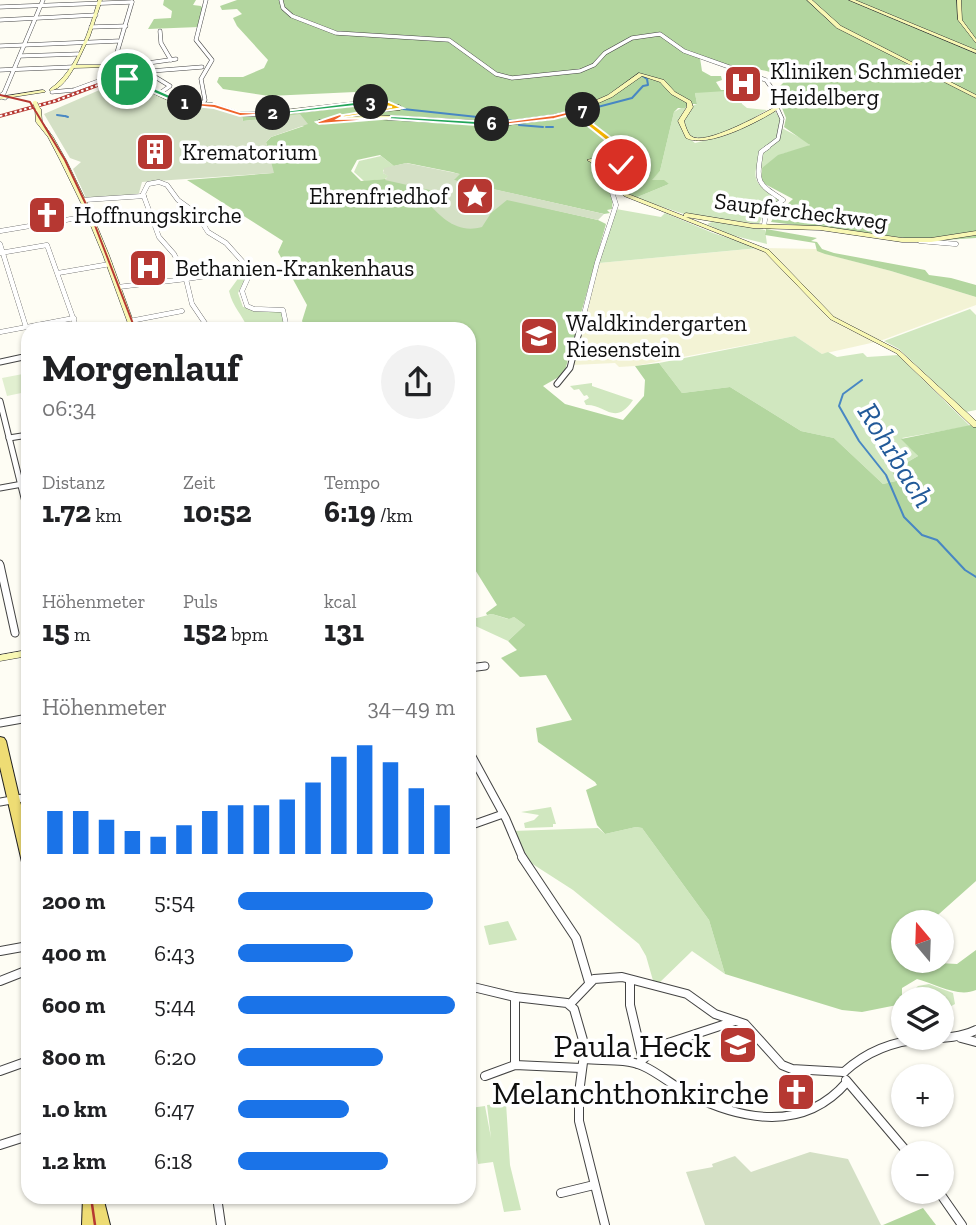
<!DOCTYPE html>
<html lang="de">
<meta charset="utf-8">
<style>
:root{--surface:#fff;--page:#f2f2f2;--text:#202124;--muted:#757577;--accent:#1a73e8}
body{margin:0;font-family:"Zilla Slab",serif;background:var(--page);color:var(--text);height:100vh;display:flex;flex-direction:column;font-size:26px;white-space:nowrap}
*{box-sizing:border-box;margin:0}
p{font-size:23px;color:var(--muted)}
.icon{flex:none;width:38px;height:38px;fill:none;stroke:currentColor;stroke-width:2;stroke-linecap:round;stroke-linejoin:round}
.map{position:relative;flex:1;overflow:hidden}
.panel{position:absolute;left:21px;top:322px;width:455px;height:882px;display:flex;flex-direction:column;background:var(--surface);border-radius:21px;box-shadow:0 2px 5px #0004}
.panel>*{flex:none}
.needle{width:46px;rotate:341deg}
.controls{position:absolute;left:891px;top:910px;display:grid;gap:14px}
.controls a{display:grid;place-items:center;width:63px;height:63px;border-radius:50%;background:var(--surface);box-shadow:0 2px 5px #0004;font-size:35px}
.pin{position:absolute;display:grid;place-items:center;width:60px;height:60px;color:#fff;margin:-30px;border:4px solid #fff;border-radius:50%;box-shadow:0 2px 7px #0007}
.km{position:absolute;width:35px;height:35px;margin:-18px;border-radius:50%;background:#222;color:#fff;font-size:19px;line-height:35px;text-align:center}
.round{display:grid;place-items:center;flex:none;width:74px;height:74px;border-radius:37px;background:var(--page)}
.summary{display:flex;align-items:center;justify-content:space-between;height:119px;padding:0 21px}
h1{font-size:38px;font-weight:700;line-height:52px}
.figures{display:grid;grid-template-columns:repeat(3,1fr);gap:10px;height:119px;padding:7px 21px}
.figures div{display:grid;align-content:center}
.figures b{font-size:30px;font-weight:700}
.figures small{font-size:19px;font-weight:400}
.figures p{font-size:19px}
.chart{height:196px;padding:14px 21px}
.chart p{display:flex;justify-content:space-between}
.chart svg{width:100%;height:126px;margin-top:7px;stroke:var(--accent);stroke-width:6}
ul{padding:0 21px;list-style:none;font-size:23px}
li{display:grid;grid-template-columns:112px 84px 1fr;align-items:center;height:52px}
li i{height:18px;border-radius:9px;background:var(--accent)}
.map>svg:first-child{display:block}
.farmland{fill:#f3f3d5}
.green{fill:#d0e7bf}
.forest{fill:#b3d69f}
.cemetery{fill:#d4e0c5}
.pitch{fill:#e1efd0}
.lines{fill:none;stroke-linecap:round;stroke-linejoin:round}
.stream{stroke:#4887c3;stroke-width:2}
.street-far4-casing{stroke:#434343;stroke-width:4.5}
.street-far3-casing{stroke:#434343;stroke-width:5}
.street-far2-casing{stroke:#434343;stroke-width:7}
.street-far1-casing{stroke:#434343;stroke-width:9}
.street-casing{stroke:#434343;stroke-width:10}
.secondary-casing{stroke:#323232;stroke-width:1}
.primary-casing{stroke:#212121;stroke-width:2}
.street-far4{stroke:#fff;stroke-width:3.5}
.street-far3{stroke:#fff;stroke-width:4.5}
.street-far2{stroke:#fff;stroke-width:5}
.street-far1{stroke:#fff;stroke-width:7}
.street{stroke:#fff;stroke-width:8}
.secondary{fill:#f9f8b4;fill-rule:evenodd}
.primary{fill:#eedc74;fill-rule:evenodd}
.tram-far1{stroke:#b63832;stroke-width:2}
.tram{stroke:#b63832;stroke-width:2.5}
.rail-casing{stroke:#b63832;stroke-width:3.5}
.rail{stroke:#fff;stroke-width:2;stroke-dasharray:2.5;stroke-linecap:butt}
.secondary-bridge-casing{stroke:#323232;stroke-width:5;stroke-linecap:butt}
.secondary-bridge{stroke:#f9f8b4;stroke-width:4.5}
.split-1{fill:#22a559;stroke:#fff;stroke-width:2}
.split-2{fill:#f0652b;stroke:#fff;stroke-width:2}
.split-3{fill:#22a559;stroke:#fff;stroke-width:2}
.split-4{fill:#f5b400;stroke:#fff;stroke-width:2}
.split-5{fill:#f0652b;stroke:#fff;stroke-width:2}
.split-6{fill:#22a559;stroke:#fff;stroke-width:2}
.split-7{fill:#f0652b;stroke:#fff;stroke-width:2}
.split-8{fill:#f5b400;stroke:#fff;stroke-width:2}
.split-9{fill:#f5b400;stroke:#fff;stroke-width:2}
.labels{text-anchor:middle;stroke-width:7;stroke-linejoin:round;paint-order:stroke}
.far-poi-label{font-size:23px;fill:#101010;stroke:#fff;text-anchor:start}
.far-street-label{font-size:23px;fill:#101010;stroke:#fff}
.water-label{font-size:30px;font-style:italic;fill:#225a99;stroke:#fff}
.near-poi-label{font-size:33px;fill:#101010;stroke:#fff;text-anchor:end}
</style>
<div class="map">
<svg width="976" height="1225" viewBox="0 0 976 1225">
<rect width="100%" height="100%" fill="#fefdf4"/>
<!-- farmland -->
<path class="farmland" d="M 760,248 L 771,255 L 829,319 L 850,330 L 852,329 L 835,319 L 765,248 L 817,249 L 826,254 L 891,271 L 976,297 L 976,305 L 880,341 L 822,354 L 795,336 L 635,366 L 619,367 L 615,363 L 573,365 L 599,263 Z"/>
<!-- green -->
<g class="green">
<path d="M 701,91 L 726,91 L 747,108 L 767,110 C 744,123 716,145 689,136 L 683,122 L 691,106 L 697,104 L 695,93 Z"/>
<path d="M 688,104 L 679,120 L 686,136 L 695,143 L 727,135 L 774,110 L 781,119 L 780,127 L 810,143 L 808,147 L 782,154 L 766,167 L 756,169 C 752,186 769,192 781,200 L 764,213 L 759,224 L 684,214 L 635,198 L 669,184 L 651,180 L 660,171 L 674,112 Z"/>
<path d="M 381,156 L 394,166 L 383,170 L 383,173 L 389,176 L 385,179 L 364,181 L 354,172 L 359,161 Z"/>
<path d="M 616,209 L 661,217 L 665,213 L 713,233 L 759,248 L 599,263 Z"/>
<path d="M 715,221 L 765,230 L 767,244 L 727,234 L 707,224 Z"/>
<path d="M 249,271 L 238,293 L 243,307 L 274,309 L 283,313 L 284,329 L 248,329 C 242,314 233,308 229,291 L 237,280 L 238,273 Z"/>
<path d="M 970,309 L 976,315 L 976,410 L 966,412 L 899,349 L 884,341 Z"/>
<path d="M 795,336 L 822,354 L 828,352 L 837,357 L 863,353 L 867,357 L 898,355 L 970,426 L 902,438 L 918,456 L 892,471 L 896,481 L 883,484 L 834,438 L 801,431 L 730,387 L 682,393 L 659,363 Z"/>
<path d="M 592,383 L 592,386 L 633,400 C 615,427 605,404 586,405 L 584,401 L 589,398 L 587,395 L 584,396 L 579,389 L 574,390 L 570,386 Z"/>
<path d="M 492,614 L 508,619 L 514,617 L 525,625 L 508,641 L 469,623 L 469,620 Z"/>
<path d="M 551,807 L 556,824 L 553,824 L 553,827 L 525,828 L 524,823 L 534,820 L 539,815 L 521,812 Z"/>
<path d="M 636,827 L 642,828 L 709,920 L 725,974 L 692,951 L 657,985 L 654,984 L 646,956 L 639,944 L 573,890 L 531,863 L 513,831 L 598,828 L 605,834 Z"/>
<path d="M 508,921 L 517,940 L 489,945 L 484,926 Z"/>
<path d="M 929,984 L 953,993 L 955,1004 L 942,1011 L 942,999 L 909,998 L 908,995 L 918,986 Z"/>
<path d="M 506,1103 L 510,1165 L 521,1210 L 504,1212 L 493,1162 L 478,1164 L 470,1108 L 485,1106 L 491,1138 L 487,1105 Z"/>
</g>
<!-- forest -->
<g class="forest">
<path d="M 164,0 L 205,0 L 196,0 L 193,5 L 201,6 L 204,11 L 199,27 L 148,29 L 154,19 L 171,18 L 172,11 L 163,5 Z"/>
<path d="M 237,0 L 976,0 L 976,238 L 930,241 L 771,222 L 774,216 L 793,199 L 761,182 L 762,168 L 778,155 L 810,145 L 784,127 L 786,118 L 782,108 L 786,105 L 777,89 L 786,80 C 761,65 762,72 737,70 C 724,69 714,56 700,58 L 702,71 L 711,76 L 721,76 L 722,80 L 716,82 L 721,90 L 734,90 L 742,104 L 726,91 L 695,93 L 697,104 L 688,104 L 685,108 L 678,108 L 674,112 L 660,171 L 652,180 L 664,180 L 669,184 L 635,198 L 625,190 L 627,185 L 609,192 C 615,200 612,201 612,209 L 607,210 L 610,213 L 604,214 L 452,180 L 459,174 L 452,172 L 407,163 L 394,166 L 380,155 L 357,160 L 351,171 L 361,181 L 385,179 L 507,199 L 598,220 L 606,224 L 564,374 L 543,386 L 565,404 L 623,420 L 644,396 L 645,380 L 635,366 L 659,363 L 682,393 L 730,387 L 801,431 L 834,438 L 883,484 L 896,481 L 892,471 L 918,456 L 901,439 L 976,424 L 976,881 L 930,922 L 903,922 L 903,961 L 957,964 L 976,950 L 976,990 C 958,998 936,984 917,979 L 902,988 L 902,1004 L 862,1012 L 842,1010 L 725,974 L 709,920 L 642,828 L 636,827 L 605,834 L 597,825 L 586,790 L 597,785 L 595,782 L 538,742 L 536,728 L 572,720 L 546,675 L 520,677 L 501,658 L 517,650 L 508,641 L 525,625 L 514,617 L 509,619 L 492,614 L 487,615 L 486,613 L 497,605 L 469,560 L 469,329 L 306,329 L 302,321 L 307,305 L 278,252 L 283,241 L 187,180 L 273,173 L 266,142 L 271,137 L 304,126 L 278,118 L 243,121 L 242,117 L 268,117 L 359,103 L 355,92 L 269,96 L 223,89 L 217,82 L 219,77 L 243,77 L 264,68 L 268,60 L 237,26 L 233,18 L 242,14 L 237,9 L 222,10 L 220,6 Z"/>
<path d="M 766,229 L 817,238 L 811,241 L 817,242 L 822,249 L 834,253 L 915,268 L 925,270 L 929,275 L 951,278 L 976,285 L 976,297 L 891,271 L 825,254 L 817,251 L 815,243 L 765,235 Z"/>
<path d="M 923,1208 L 936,1225 L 883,1225 Z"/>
</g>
<!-- cemetery -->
<g class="cemetery">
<path d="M 125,79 L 138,90 L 158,94 L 173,103 L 205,106 L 242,115 L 243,121 L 300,114 L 308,124 L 271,137 L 266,142 L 274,173 L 142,182 L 139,193 L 135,195 L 86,198 L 73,169 L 81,162 L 70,158 L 44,114 Z"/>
<path d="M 406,163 L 460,174 L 454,180 L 604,214 L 598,220 L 507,200 L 491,213 L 482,227 C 457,234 442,218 426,201 L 426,196 L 434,191 L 385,180 L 388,176 L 383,173 L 384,168 Z"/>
<path d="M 810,1152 L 848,1159 L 881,1225 L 705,1225 L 686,1172 L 713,1167 L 712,1164 L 735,1156 L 751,1172 Z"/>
</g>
<!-- pitch -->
<path class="pitch" d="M 28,373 L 28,397 L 26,392 L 7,396 L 2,378 Z"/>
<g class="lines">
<!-- stream -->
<g class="stream">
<path d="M 403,109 L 514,121"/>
<path d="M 590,109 L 632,98 L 643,86 L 648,85 L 647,79 L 641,75"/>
<path d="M 57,115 L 64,116"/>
<path d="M 65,116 L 68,117"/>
<path d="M 544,120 L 583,112"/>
<path d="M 519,125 L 543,127"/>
<path d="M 546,127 L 553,127"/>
<path d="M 862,380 L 843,394 L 839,406 L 859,441 L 886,475 L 904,517 L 922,535 L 937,540 L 965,570 L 976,577"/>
</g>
<defs>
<g id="street-far4">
<path d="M 281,0 L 283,8 L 292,16 L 336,33 L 449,40 L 496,74 L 512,78 L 580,71 L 594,65 L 605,53 L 632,38 L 660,34 L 684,51 L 766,80 L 781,101 L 777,108 L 782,119 L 778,139 L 765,149"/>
<path d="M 0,7 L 132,2"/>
<path d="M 0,20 L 96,15"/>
<path d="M 91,27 L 126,26"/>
<path d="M 160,31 L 161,43 L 171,60"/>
<path d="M 0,46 L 118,41"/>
<path d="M 20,56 L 78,54"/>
<path d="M 113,66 L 132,2"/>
<path d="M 113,68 L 176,59"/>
<path d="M 0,70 L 72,67"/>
<path d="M 147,72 L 170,86 L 160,93"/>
<path d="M 127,79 L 151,71 L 202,67"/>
<path d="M 52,92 L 74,90 L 115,75"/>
<path d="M 5,98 L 0,96 L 4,93 L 43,0"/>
<path d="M 201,105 L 205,100 L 201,79 L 212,60 L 196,40 L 206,0"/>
</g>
<g id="street-far3">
<path d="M 83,200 L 144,196"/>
<path d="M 35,207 L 39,224"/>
<path d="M 93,223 L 146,217 L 199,216"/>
<path d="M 764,226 L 766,212 L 783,200 C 757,183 756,183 761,152 L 768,147"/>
<path d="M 0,231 L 89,216"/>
<path d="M 920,241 L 956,244"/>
<path d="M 0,244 L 26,327"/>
<path d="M 0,253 L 47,245 L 77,329"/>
<path d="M 58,273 L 110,264"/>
<path d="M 186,279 L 220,274"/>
<path d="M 118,287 L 186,279"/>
<path d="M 130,321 L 182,311"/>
<path d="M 209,329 L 192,304 L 185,275 L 174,254 L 159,237 L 143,194 L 148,184 L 159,182 L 167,185 L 178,200 L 196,213 L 208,232 L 226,243 L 251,271 L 242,291 L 247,306 L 254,309 L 283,310 L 287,329"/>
<path d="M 0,332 L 74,318"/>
<path d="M 579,334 L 597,263 L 616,205 L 612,192 L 623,189"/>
</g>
<g id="street-far2">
<path d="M 0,362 L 28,356"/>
<path d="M 557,384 L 570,368 L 579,332"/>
<path d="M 0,401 L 28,514"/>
<path d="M 9,438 L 28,435"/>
<path d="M 0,488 L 28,483"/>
<path d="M 0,563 L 1,567"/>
</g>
<g id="street-far1">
<path d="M 0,565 L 15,633"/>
<path d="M 469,668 L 485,666"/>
<path d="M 0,723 L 28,718"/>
<path d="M 469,751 L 506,819 L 523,859"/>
<path d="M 0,802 L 28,797"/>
<path d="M 469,826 L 503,814"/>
</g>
<g id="street">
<path d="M 522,857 L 576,938 L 589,982"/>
<path d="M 0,951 L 28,946"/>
<path d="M 630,980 L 630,1005 L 642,1056"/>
<path d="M 0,981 L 28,970"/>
<path d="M 469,986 L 515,997 L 567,1003 L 574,1009 L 585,1047 L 579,1093 L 579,1121 L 605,1225"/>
<path d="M 515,997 L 515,1065"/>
<path d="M 570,1004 L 594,979 L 622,977 L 687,994 L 715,1014 L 745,1024 L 782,1065 L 792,1069 L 844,1072"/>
<path d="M 961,1038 L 976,1042"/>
<path d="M 584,1059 C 603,1061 625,1058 643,1066 C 659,1073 673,1086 689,1094 C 743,1121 804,1132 847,1082"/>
<path d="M 638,1064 L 656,1047 L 735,1021"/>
<path d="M 0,1071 L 28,1061"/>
<path d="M 844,1072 C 866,1052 893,1041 923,1039 C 941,1038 959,1038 976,1030"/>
<path d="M 485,1076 L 515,1065 L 581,1068"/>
<path d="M 846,1080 L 908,1153"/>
<path d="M 0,1145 L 28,1136"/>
<path d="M 939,1192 L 962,1225"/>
<path d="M 561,1193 L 594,1185"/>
<path d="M 217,1197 L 221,1225"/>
</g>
<g id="secondary">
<path d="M 98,0 L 102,0 L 90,36 L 76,65 L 112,65 L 117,75 L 113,76 L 108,67 L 74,68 C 68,78 61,89 50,91 L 50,89 C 77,70 89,31 98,0 Z"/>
<path d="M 807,0 L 812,0 L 841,26 L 976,95 L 976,98 L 837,28 Z"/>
<path d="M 849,0 L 855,0 L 976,50 L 976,53 Z"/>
<path d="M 957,0 L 961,0 L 962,20 L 976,39 L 976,43 L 958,20 Z"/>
<path d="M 639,73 L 664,80 L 675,92 L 691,101 L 693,107 L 684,121 C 685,125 688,134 691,136 C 703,147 762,114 775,107 L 780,108 C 760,121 708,149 686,138 L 678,121 L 687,107 L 687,103 L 671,94 L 660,82 L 642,76 L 612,97 L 583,110 L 597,111 L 593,122 L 593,124 L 637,162 L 635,165 L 622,166 L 595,161 L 627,179 L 626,191 L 628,194 L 684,216 L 684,214 L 686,213 L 753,224 L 820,226 L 902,238 L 931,238 L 976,231 L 976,235 L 931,242 L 902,242 L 820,230 L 753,228 L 686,217 L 769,250 L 834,317 L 900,351 L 976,421 L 976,427 L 973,427 L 896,353 L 830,319 L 765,252 L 624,196 L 620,191 L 622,181 L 587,160 C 601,155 616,163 631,162 L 589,126 L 587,122 L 592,113 L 576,113 L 552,119 L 502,126 L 373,119 L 319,124 L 316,122 L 319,120 L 373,115 L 502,122 L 552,115 L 574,110 L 608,95 Z"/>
<path d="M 124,78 L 128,78 L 177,101 L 212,103 L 240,112 L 267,112 L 370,100 L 399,105 L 403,108 L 400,110 L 363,113 L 362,112 L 365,110 L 392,107 L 370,104 L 267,116 L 240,116 L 211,106 L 174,103 L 124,80 Z"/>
<path d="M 43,90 L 45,91 L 45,92 L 0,99 L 0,97 Z"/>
<path d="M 38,107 L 41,109 L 42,122 L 53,137 L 66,160 L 89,207 L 109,255 L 136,329 L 130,329 L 103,255 L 83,207 L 60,160 L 48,137 L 36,122 L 35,109 Z"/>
<path d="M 28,650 L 28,656 L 0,661 L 0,655 Z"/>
</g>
<g id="primary">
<path d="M 0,737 L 4,738 L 6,741 L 28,835 L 28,867 L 24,866 L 22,862 L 0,767 Z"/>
<path d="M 83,1197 L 103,1197 L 110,1225 L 82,1225 Z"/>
</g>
</defs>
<!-- street-far4 casing -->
<use href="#street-far4" class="street-far4-casing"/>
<!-- street-far3 casing -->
<use href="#street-far3" class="street-far3-casing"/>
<!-- street-far2 casing -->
<use href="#street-far2" class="street-far2-casing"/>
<!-- street-far1 casing -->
<use href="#street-far1" class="street-far1-casing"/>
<!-- street casing -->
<use href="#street" class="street-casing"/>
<!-- secondary casing -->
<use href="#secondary" class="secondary-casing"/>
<!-- primary casing -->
<use href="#primary" class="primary-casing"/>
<!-- street-far4 -->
<use href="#street-far4" class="street-far4"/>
<!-- street-far3 -->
<use href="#street-far3" class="street-far3"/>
<!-- street-far2 -->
<use href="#street-far2" class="street-far2"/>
<!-- street-far1 -->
<use href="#street-far1" class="street-far1"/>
<!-- street -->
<use href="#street" class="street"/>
<!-- secondary -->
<use href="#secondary" class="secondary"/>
<!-- primary -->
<use href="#primary" class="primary"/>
<!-- tram-far1 -->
<path class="tram-far1" d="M 0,95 L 30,102 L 65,160 L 91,215 L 135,329"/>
<!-- tram -->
<path class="tram" d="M 91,1197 L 95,1225"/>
<defs>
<path id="rail" d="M 0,116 L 55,101 L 141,69"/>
</defs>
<!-- rail casing -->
<use href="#rail" class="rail-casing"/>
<!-- rail -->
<use href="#rail" class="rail"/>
<defs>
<g id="secondary-bridge">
<path d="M 116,75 L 126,79"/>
<path d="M 35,103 L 38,109"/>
</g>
</defs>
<!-- secondary-bridge casing -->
<use href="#secondary-bridge" class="secondary-bridge-casing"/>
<!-- secondary-bridge -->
<use href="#secondary-bridge" class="secondary-bridge"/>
</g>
<!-- split-1 -->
<path class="split-1" d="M 124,77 L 129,77 L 188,103 L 182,105 L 124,80 Z"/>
<!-- split-2 -->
<path class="split-2" d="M 182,102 L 215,104 L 240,112 L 276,113 L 240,116 L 214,108 L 185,105 Z"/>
<!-- split-3 -->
<path class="split-3" d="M 371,100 L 373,104 L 273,115 L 269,113 Z"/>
<!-- split-4 -->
<path class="split-4" d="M 369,101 L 389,102 L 403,108 L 340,118 L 337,116 L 392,107 L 369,104 Z"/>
<!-- split-5 -->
<path class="split-5" d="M 340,114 L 343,116 L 338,119 L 394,118 L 319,124 L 316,122 Z"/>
<!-- split-6 -->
<path class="split-6" d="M 391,116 L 492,122 L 495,124 L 492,126 L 389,119 Z"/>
<!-- split-7 -->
<path class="split-7" d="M 583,108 L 585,111 L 554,119 L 492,126 L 488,124 L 554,115 Z"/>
<!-- split-8 -->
<path class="split-8" d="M 581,109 L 598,111 L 593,124 L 618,143 L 618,146 L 613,146 L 588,126 L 591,113 L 581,111 Z"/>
<!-- split-9 -->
<path class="split-9" d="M 613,143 L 618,143 L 637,164 L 618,166 L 618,163 L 629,162 Z"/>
<!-- icons -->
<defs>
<symbol id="hospital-square" viewBox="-11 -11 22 22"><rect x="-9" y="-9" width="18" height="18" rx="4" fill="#b63832" stroke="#fff"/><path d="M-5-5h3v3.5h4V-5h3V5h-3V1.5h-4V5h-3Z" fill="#fff"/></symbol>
<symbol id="building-square" viewBox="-11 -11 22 22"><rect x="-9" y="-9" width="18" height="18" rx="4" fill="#b63832" stroke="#fff"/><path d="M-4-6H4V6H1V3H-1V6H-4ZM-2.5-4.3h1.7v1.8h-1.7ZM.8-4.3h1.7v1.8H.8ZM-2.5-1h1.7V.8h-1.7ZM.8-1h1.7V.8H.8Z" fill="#fff"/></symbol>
<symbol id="sight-square" viewBox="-11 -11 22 22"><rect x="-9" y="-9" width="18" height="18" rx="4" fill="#b63832" stroke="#fff"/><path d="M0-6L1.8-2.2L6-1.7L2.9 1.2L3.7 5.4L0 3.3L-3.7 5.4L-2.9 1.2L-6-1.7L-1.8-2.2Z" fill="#fff"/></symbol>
<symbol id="church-square" viewBox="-11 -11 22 22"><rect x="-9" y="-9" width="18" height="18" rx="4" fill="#b63832" stroke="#fff"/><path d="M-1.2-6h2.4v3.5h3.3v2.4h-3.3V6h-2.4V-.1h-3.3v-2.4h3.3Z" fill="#fff"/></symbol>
<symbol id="school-square" viewBox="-11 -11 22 22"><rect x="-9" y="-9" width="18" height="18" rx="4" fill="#b63832" stroke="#fff"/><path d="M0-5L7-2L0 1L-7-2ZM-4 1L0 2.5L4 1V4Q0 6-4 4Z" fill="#fff"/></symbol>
</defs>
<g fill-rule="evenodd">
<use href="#hospital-square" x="721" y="62" width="44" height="44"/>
<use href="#building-square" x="133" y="130" width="44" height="44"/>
<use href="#sight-square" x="453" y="174" width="44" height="44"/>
<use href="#church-square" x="25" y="193" width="44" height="44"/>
<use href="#hospital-square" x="126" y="246" width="44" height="44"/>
<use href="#school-square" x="517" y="314" width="44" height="44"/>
<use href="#school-square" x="716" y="1023" width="44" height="44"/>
<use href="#church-square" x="774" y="1070" width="44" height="44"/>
</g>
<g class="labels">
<!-- far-poi labels -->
<g class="far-poi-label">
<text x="770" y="79">Kliniken Schmieder<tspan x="770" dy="26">Heidelberg</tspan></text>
<text x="182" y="160">Krematorium</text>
<text x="448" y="204" text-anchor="end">Ehrenfriedhof</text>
<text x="74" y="223">Hoffnungskirche</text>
<text x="175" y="276">Bethanien-Krankenhaus</text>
<text x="566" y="331">Waldkindergarten<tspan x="566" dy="26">Riesenstein</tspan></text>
</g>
<!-- far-street labels -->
<g class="far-street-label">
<text transform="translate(801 211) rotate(7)" y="8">Saupfercheckweg</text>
</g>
<!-- water labels -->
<g class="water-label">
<text transform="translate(896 455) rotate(58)" y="10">Rohrbach</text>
</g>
<!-- near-poi labels -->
<g class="near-poi-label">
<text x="711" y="1057">Paula Heck</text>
<text x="769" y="1104">Melanchthonkirche</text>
</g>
</g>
</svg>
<div class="controls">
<a><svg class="needle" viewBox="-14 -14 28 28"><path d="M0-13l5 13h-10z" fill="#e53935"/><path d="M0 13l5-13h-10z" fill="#757577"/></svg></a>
<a><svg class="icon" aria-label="layers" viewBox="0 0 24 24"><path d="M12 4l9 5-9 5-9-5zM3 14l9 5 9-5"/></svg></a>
<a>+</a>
<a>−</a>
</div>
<div class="pin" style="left:127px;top:79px;background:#1e9e55"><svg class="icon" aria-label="arrive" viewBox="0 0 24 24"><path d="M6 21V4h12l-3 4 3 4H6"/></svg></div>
<div class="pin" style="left:621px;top:165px;background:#d93025"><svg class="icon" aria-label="check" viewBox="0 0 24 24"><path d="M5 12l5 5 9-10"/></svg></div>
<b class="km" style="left:185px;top:103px">1</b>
<b class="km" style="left:273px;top:113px">2</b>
<b class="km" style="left:371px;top:102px">3</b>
<b class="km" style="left:492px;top:124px">6</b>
<b class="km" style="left:583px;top:110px">7</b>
<section class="panel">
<div class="summary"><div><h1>Morgenlauf</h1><p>06:34</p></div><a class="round"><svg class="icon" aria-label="share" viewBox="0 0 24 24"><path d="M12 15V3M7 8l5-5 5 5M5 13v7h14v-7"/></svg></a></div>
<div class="figures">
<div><p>Distanz</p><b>1.72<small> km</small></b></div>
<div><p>Zeit</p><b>10:52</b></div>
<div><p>Tempo</p><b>6:19<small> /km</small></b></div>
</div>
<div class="figures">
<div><p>Höhenmeter</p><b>15<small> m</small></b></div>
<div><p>Puls</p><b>152<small> bpm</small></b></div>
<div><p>kcal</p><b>131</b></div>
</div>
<div class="chart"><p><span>Höhenmeter</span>34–49 m</p>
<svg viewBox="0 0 160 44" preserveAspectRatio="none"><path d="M5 44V29M15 44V29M25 44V32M35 44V36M45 44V38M55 44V34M65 44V29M75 44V27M85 44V27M95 44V25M105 44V19M115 44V10M125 44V6M135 44V12M145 44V21M155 44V27"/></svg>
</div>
<ul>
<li><b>200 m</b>5:54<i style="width:90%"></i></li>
<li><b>400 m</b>6:43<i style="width:53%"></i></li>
<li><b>600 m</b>5:44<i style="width:100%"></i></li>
<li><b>800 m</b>6:20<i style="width:67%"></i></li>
<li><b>1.0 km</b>6:47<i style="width:51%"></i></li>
<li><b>1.2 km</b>6:18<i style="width:69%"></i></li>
</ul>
</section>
</div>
